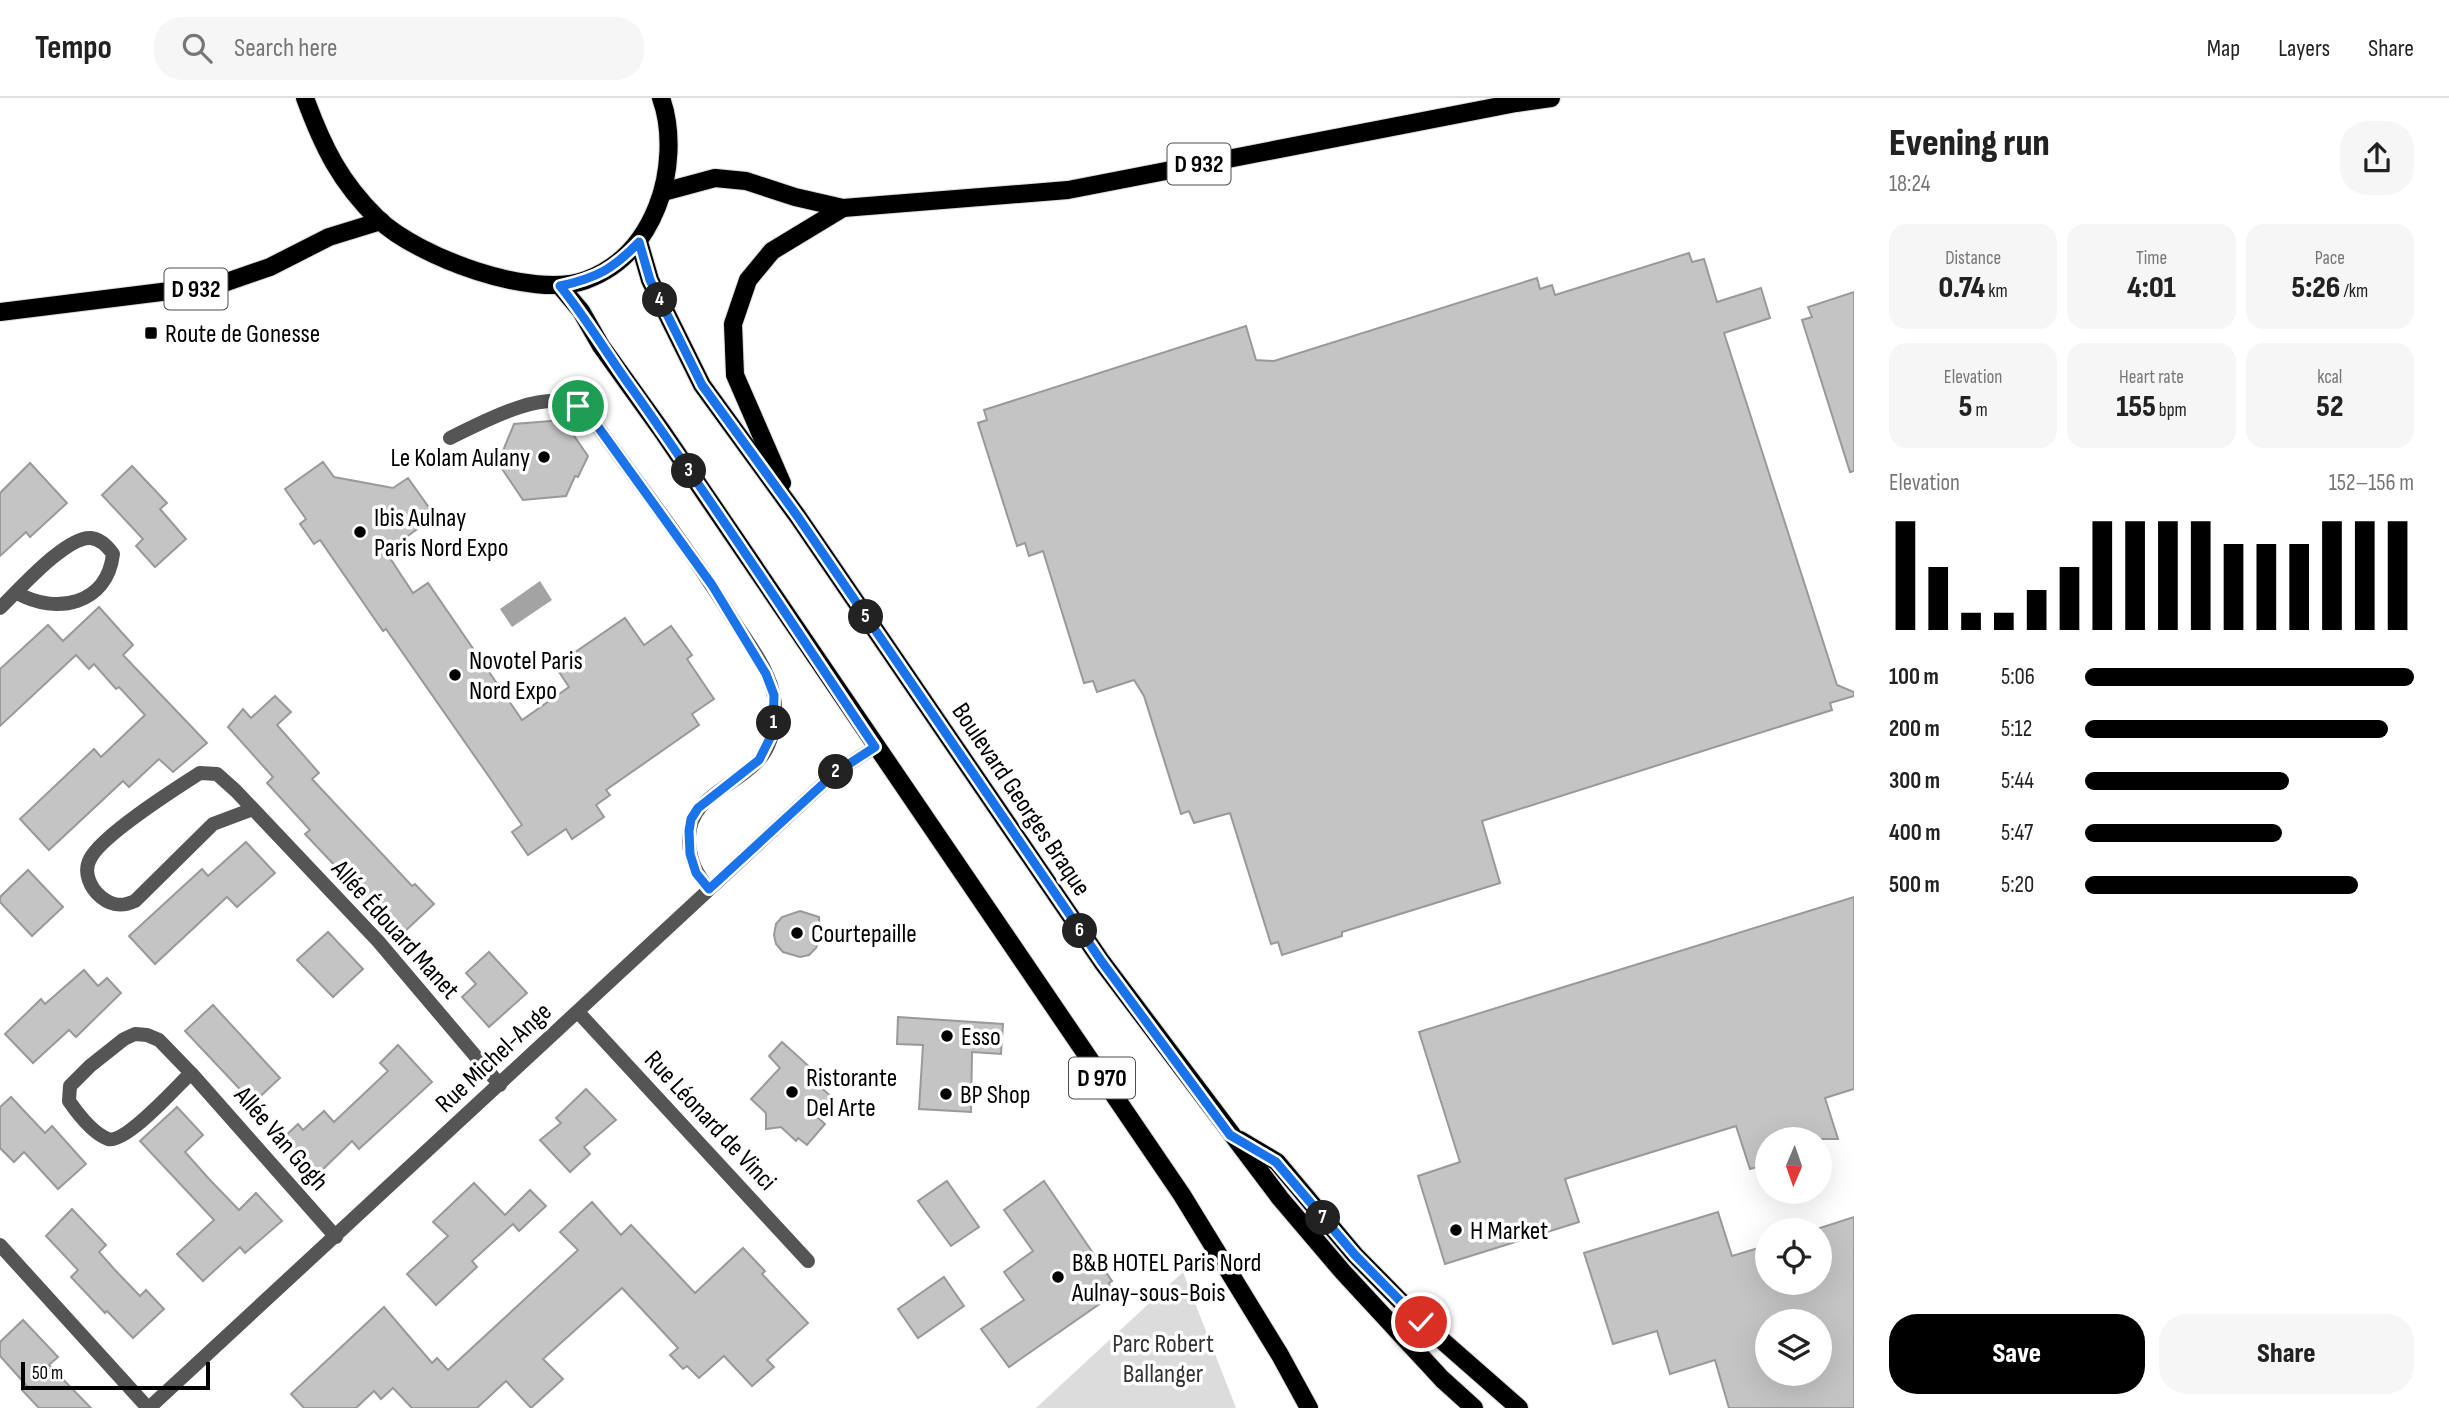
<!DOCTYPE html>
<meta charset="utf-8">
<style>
:root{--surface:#fff;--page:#f6f6f6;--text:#222;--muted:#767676;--line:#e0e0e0;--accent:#000}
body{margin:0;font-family:"Sofia Sans Condensed",sans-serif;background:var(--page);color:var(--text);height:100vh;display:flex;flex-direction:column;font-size:26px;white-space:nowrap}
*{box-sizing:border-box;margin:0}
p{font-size:23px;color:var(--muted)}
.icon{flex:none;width:38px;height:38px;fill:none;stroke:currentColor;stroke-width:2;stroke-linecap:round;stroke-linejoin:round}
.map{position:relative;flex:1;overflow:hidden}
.side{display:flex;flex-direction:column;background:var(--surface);width:595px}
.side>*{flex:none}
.needle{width:46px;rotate:182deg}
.buttons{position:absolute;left:1755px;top:1029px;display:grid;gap:14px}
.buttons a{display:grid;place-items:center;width:77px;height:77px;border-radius:50%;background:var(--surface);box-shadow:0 7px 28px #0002;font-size:35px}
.scale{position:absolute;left:21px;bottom:18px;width:189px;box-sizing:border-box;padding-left:7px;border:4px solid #000;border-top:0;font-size:19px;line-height:24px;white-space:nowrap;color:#000;-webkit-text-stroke:5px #fff;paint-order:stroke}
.pin{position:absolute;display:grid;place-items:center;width:60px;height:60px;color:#fff;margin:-30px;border:4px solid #fff;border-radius:50%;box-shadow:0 2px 7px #0007}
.km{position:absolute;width:35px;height:35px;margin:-18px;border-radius:50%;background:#222;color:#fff;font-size:19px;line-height:35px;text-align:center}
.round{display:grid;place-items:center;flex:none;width:74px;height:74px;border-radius:28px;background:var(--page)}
.summary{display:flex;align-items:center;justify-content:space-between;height:119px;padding:0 35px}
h1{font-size:38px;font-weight:800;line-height:52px}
.metrics{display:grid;grid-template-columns:repeat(3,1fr);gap:10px;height:119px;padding:7px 35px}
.metrics div{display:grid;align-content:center;border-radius:18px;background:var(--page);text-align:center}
.metrics b{font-size:30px;font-weight:800}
.metrics small{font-size:19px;font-weight:400}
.metrics p{font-size:19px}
.chart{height:196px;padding:14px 35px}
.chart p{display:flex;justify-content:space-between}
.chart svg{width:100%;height:126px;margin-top:7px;stroke:var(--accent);stroke-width:6}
.button{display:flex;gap:14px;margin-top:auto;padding:14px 35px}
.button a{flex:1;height:80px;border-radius:28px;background:var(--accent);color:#fff;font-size:28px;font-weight:800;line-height:80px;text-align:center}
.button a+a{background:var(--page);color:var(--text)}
ul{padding:0 35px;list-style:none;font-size:23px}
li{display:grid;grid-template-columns:112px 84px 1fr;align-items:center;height:52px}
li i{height:18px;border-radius:9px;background:var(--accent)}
header{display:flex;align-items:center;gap:42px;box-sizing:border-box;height:98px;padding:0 35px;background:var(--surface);border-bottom:2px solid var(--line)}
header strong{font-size:33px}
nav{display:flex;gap:38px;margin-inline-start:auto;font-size:24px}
.search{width:490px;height:63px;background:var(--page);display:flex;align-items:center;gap:18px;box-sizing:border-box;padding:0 24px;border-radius:28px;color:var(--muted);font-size:26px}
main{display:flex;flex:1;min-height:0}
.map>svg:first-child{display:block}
.green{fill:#dcdcdc}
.water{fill:#a3a3a3}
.building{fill:#c4c4c4;stroke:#999;stroke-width:2;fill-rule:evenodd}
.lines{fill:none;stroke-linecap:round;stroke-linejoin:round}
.primary-casing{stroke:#dbdbdb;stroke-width:20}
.minor{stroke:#555;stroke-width:14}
.primary{stroke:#000;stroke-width:18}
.route-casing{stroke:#fff;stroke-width:14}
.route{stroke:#1a73e8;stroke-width:9}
.poi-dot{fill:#000;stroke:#fff;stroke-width:2.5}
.labels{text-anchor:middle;stroke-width:7;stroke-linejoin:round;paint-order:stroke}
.shield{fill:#fff;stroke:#4c4c4c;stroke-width:2}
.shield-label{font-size:24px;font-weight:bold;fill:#000}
.poi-label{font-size:26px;fill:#000;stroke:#fff;text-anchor:start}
.street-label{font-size:26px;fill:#000;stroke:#fff}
.park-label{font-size:26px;fill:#333;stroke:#fff}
</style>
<header>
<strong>Tempo</strong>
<div class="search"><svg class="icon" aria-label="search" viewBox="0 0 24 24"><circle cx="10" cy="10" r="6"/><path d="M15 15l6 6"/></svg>Search here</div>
<nav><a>Map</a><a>Layers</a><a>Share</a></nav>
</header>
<main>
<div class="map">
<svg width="1854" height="1310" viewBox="0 0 1854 1310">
<rect width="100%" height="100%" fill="#fff"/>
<!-- green -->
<path class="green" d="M 1183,1174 L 1236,1310 L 1036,1310 Z"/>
<!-- water -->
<path class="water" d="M 540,483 L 552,502 L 512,529 L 500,511 Z"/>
<!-- building -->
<g class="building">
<path d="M 1689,155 L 1692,164 L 1704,161 L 1717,204 L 1761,190 L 1770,220 L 1724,235 L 1837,587 L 1854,594 L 1854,598 L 1830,605 L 1832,612 L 1482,723 L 1500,785 L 1342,834 L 1342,838 L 1282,857 L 1278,844 L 1271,846 L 1230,715 L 1194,725 L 1189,713 L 1181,716 L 1144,598 L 1134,582 L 1097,594 L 1093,583 L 1084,585 L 1043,453 L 1029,458 L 1025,445 L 1017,448 L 978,325 L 987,322 L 984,312 L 1246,228 L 1256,262 L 1274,263 L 1537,180 L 1540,191 L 1552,187 L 1555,197 Z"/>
<path d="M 1854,194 L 1854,373 L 1850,374 L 1802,222 L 1812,219 L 1808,209 Z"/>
<path d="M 563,322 L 588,358 L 578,379 L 575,378 L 566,398 L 523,402 L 498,365 L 514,326 Z"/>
<path d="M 323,364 L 334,379 L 393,390 L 408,380 L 435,418 L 386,454 L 413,495 L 428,485 L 522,622 L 569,589 L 555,568 L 625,520 L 644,547 L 671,528 L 692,557 L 687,561 L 714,601 L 692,616 L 699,627 L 606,692 L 610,697 L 596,707 L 604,719 L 572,741 L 566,731 L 528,757 L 512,734 L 522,727 L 492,683 L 386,531 L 383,533 L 320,442 L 314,446 L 300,426 L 306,421 L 285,391 Z"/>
<path d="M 30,365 L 67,405 L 30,439 L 26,434 L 0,458 L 0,395 Z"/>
<path d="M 132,368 L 167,405 L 160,411 L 186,441 L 155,469 L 136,448 L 143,441 L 102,397 Z"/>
<path d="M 99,509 L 133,547 L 123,557 L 207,645 L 173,674 L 159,661 L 129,689 L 123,683 L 49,752 L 20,721 L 94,651 L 101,659 L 145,617 L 119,589 L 116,591 L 94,566 L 89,571 L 76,557 L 0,628 L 0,571 L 48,527 L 63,543 Z"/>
<path d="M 275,598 L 291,614 L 277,627 L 319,675 L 312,681 L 412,788 L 415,786 L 434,806 L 403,835 L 376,807 L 374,809 L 305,736 L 310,732 L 267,685 L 273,679 L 228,629 L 243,611 L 251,620 Z"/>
<path d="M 246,744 L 275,775 L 237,809 L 227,799 L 155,866 L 129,838 L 202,771 L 208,778 Z"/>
<path d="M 28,772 L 63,809 L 32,838 L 0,804 L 0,799 Z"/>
<path d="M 1854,799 L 1854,991 L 1825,1000 L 1838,1041 L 1768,1041 L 1768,1066 L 1750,1071 L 1736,1028 L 1565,1081 L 1579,1124 L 1445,1166 L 1418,1078 L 1460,1064 L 1419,934 Z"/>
<path d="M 800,813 L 819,819 L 820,841 L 816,850 L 809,857 L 800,859 L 783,854 L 776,846 L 774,837 L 776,826 L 782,819 Z"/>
<path d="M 328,834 L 363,871 L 333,899 L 297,862 Z"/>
<path d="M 489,854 L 527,895 L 489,929 L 462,899 L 476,886 L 466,875 Z"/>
<path d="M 84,872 L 98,888 L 107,880 L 121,895 L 76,939 L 69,932 L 33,965 L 5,936 L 41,901 L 45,906 Z"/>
<path d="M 213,907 L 280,980 L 253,1005 L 185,933 Z"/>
<path d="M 898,919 L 1003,926 L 1001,956 L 972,954 L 971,1014 L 919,1011 L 923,947 L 897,946 Z"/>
<path d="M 782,944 L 823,981 L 818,987 L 834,1001 L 817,1019 L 825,1026 L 807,1047 L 798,1040 L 796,1043 L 781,1029 L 766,1031 L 766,1015 L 751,1001 L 780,970 L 769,958 Z"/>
<path d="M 398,947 L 432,984 L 359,1051 L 352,1043 L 315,1079 L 282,1041 L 298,1026 L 303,1032 L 324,1013 L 334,1024 L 388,973 L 380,965 Z"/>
<path d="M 586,991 L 616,1022 L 584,1049 L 590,1056 L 570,1074 L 540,1042 L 561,1025 L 556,1020 Z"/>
<path d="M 11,999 L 45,1035 L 52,1028 L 86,1066 L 58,1091 L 24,1054 L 14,1064 L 0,1050 L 0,1009 Z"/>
<path d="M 177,1009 L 203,1037 L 185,1054 L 210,1082 L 239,1112 L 256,1095 L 282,1123 L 245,1155 L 240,1149 L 203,1183 L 177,1156 L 214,1122 L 140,1043 Z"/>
<path d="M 947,1083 L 979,1129 L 951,1148 L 918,1103 Z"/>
<path d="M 1044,1083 L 1112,1183 L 1109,1185 L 1111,1194 L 1107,1197 L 1108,1200 L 1009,1269 L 981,1231 L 1024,1202 L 1004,1174 L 1033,1153 L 1004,1112 Z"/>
<path d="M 474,1085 L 505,1117 L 530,1092 L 546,1108 L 519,1133 L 513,1126 L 472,1163 L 477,1169 L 436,1207 L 407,1176 L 448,1138 L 433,1124 Z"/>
<path d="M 592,1104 L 621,1137 L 631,1127 L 695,1195 L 743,1150 L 765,1173 L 762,1176 L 808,1225 L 767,1262 L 774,1269 L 752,1288 L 724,1258 L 699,1280 L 687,1268 L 683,1271 L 670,1257 L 678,1250 L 622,1190 L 543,1261 L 563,1281 L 531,1310 L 506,1283 L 477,1310 L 412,1310 L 393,1290 L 381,1301 L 374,1293 L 356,1310 L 304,1310 L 291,1296 L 384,1209 L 432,1265 L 437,1260 L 448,1272 L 578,1152 L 560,1134 Z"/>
<path d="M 72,1111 L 106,1147 L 99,1154 L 115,1172 L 140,1198 L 146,1192 L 164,1211 L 133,1240 L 107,1213 L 105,1215 L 71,1179 L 78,1172 L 46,1138 Z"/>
<path d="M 1718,1114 L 1732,1158 L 1768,1147 L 1768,1185 L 1820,1185 L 1820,1130 L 1854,1119 L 1854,1310 L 1729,1310 L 1715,1262 L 1670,1276 L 1657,1233 L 1613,1246 L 1584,1155 ZM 1768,1223 L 1820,1223 L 1820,1276 L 1768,1276 Z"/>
<path d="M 944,1179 L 964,1208 L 918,1240 L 898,1211 Z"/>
<path d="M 23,1222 L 58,1259 L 49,1267 L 91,1310 L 39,1310 L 22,1292 L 27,1288 L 0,1258 L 0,1244 Z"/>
</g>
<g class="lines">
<defs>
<g id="primary">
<path d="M 305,0 C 323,49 340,84 378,121 C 418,159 533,202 586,182 C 621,169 643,144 657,109 C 670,77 673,33 661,0"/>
<path d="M 663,94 L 715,80 L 746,83 L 795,99 L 843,110 L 1068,92 L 1516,5 L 1551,0"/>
<path d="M 639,144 L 650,182 L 702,287 L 798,419 L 1102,864 L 1280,1100 L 1343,1174 L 1442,1281 L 1474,1310"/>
<path d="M 560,188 L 581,213 L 601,248 L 662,333 L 1182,1097 L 1280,1257 L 1309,1310"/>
<path d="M 0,214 L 218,187 L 270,169 L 329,139 L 381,123"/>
<path d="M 782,385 L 735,277 L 733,226 L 748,182 L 772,153 L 843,110"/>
<path d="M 1240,1042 L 1277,1064 L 1355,1157 L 1421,1224 L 1519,1310"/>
</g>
</defs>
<!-- primary casing -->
<use href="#primary" class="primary-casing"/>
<!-- minor -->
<g class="minor">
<path d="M 450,340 C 481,325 541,291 576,307 C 584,311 590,319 596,326 C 642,391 692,454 734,523 C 745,540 759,558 767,577 C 773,590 776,605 775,619 C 774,634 769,652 758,663 C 733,690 687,700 689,743 C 690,764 697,776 709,791"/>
<path d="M 0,510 C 18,493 66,438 91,440 C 100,441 108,449 113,456 C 107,507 56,517 17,495"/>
<path d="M 253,711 L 213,726 L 135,803 C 122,809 112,808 101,799 C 90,790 83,774 90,761 C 102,737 175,691 200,675 L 217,676 L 236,693 L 378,843 L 500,987"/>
<path d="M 578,914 L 808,1163"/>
<path d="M 191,975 C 177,988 126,1046 108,1041 C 92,1035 78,1016 69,1003 L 70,988 L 90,968 L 124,941 L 135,936 L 147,937 L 159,942 L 191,975 L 336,1139"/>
<path d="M 0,1147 L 148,1310"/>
<path d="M 149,1310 L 835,675 L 875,649"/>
</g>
<!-- primary -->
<use href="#primary" class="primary"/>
</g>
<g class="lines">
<defs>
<path id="route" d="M 578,308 L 596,326 L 712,487 L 766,576 L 774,597 L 773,634 L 759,662 L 698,710 L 691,721 L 689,733 L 690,756 L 696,775 L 709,791 L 835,675 L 875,649 C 795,530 716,409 633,292 C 608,258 587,221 560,188 C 597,180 613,171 639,144 L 650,182 L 702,287 L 798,419 L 1102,864 L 1230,1037 L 1276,1064 L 1355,1157 L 1421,1224"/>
</defs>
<!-- route casing -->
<use href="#route" class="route-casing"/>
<!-- route -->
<use href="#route" class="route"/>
</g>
<!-- markers -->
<g class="poi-dot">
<rect x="144" y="228" width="14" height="14" rx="3.5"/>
<circle cx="544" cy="359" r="7"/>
<circle cx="360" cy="434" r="7"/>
<circle cx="455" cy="577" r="7"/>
<circle cx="797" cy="835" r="7"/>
<circle cx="947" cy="938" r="7"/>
<circle cx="792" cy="994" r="7"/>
<circle cx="946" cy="996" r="7"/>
<circle cx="1456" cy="1132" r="7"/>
<circle cx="1058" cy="1179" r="7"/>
</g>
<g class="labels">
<!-- shield labels -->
<g class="shield">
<rect x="1167.5" y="45.5" width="63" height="41" rx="5"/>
<rect x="164.5" y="170.5" width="63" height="41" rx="5"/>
<rect x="1069" y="959.5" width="66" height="41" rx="5"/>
</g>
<g class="shield-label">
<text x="1199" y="74">D 932</text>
<text x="196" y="199">D 932</text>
<text x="1102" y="988">D 970</text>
</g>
<!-- poi labels -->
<g class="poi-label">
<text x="165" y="244">Route de Gonesse</text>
<text x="530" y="368" text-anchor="end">Le Kolam Aulany</text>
<text x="374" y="428">Ibis Aulnay<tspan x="374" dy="30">Paris Nord Expo</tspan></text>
<text x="469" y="571">Novotel Paris<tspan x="469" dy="30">Nord Expo</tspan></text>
<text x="811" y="844">Courtepaille</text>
<text x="961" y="947">Esso</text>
<text x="806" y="988">Ristorante<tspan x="806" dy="30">Del Arte</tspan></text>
<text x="960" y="1005">BP Shop</text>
<text x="1470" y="1141">H Market</text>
<text x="1072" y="1173">B&amp;B HOTEL Paris Nord<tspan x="1072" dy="30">Aulnay-sous-Bois</tspan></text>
</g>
<!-- street labels -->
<g class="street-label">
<text transform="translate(1022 701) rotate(56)" y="9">Boulevard Georges Braque</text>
<text transform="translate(396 831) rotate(48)" y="9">Allée Édouard Manet</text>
<text transform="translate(493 959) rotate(-43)" y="9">Rue Michel-Ange</text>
<text transform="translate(711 1022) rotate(47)" y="9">Rue Léonard de Vinci</text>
<text transform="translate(282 1040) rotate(49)" y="9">Allée Van Gogh</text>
</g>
<!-- park labels -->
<g class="park-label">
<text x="1163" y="1254">Parc Robert<tspan x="1163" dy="30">Ballanger</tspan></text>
</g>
</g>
</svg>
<div class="buttons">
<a><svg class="needle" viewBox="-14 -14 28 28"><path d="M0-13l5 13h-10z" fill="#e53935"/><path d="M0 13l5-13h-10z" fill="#767676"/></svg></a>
<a><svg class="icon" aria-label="locate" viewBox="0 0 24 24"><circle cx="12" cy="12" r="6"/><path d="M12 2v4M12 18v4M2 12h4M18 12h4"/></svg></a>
<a><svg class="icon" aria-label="layers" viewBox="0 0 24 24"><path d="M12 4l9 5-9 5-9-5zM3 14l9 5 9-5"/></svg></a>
</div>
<div class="scale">50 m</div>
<div class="pin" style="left:578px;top:308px;background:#1e9e55"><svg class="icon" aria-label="arrive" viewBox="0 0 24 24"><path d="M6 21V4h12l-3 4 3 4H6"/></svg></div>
<div class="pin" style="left:1421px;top:1224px;background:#d93025"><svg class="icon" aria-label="check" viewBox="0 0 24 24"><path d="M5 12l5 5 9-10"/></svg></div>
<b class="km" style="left:774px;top:625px">1</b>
<b class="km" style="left:836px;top:674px">2</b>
<b class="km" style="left:689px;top:373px">3</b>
<b class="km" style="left:660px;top:202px">4</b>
<b class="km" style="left:866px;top:519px">5</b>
<b class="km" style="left:1080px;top:833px">6</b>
<b class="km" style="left:1323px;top:1120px">7</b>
</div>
<section class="side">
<div class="summary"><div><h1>Evening run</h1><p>18:24</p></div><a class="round"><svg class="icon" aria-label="share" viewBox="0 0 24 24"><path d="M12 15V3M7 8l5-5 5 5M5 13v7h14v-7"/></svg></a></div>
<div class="metrics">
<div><p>Distance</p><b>0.74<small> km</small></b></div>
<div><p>Time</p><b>4:01</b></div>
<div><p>Pace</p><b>5:26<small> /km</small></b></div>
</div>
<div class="metrics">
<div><p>Elevation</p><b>5<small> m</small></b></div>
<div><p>Heart rate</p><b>155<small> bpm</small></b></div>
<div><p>kcal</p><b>52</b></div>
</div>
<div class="chart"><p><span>Elevation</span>152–156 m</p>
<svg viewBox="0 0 160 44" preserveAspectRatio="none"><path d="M5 44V6M15 44V22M25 44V38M35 44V38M45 44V30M55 44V22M65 44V6M75 44V6M85 44V6M95 44V6M105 44V14M115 44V14M125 44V14M135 44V6M145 44V6M155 44V6"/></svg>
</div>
<ul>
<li><b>100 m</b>5:06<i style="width:100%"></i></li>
<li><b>200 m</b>5:12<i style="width:92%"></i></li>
<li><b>300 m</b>5:44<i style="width:62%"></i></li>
<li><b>400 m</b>5:47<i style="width:60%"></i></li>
<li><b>500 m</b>5:20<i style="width:83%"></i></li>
</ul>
<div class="button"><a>Save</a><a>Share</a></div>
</section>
</main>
